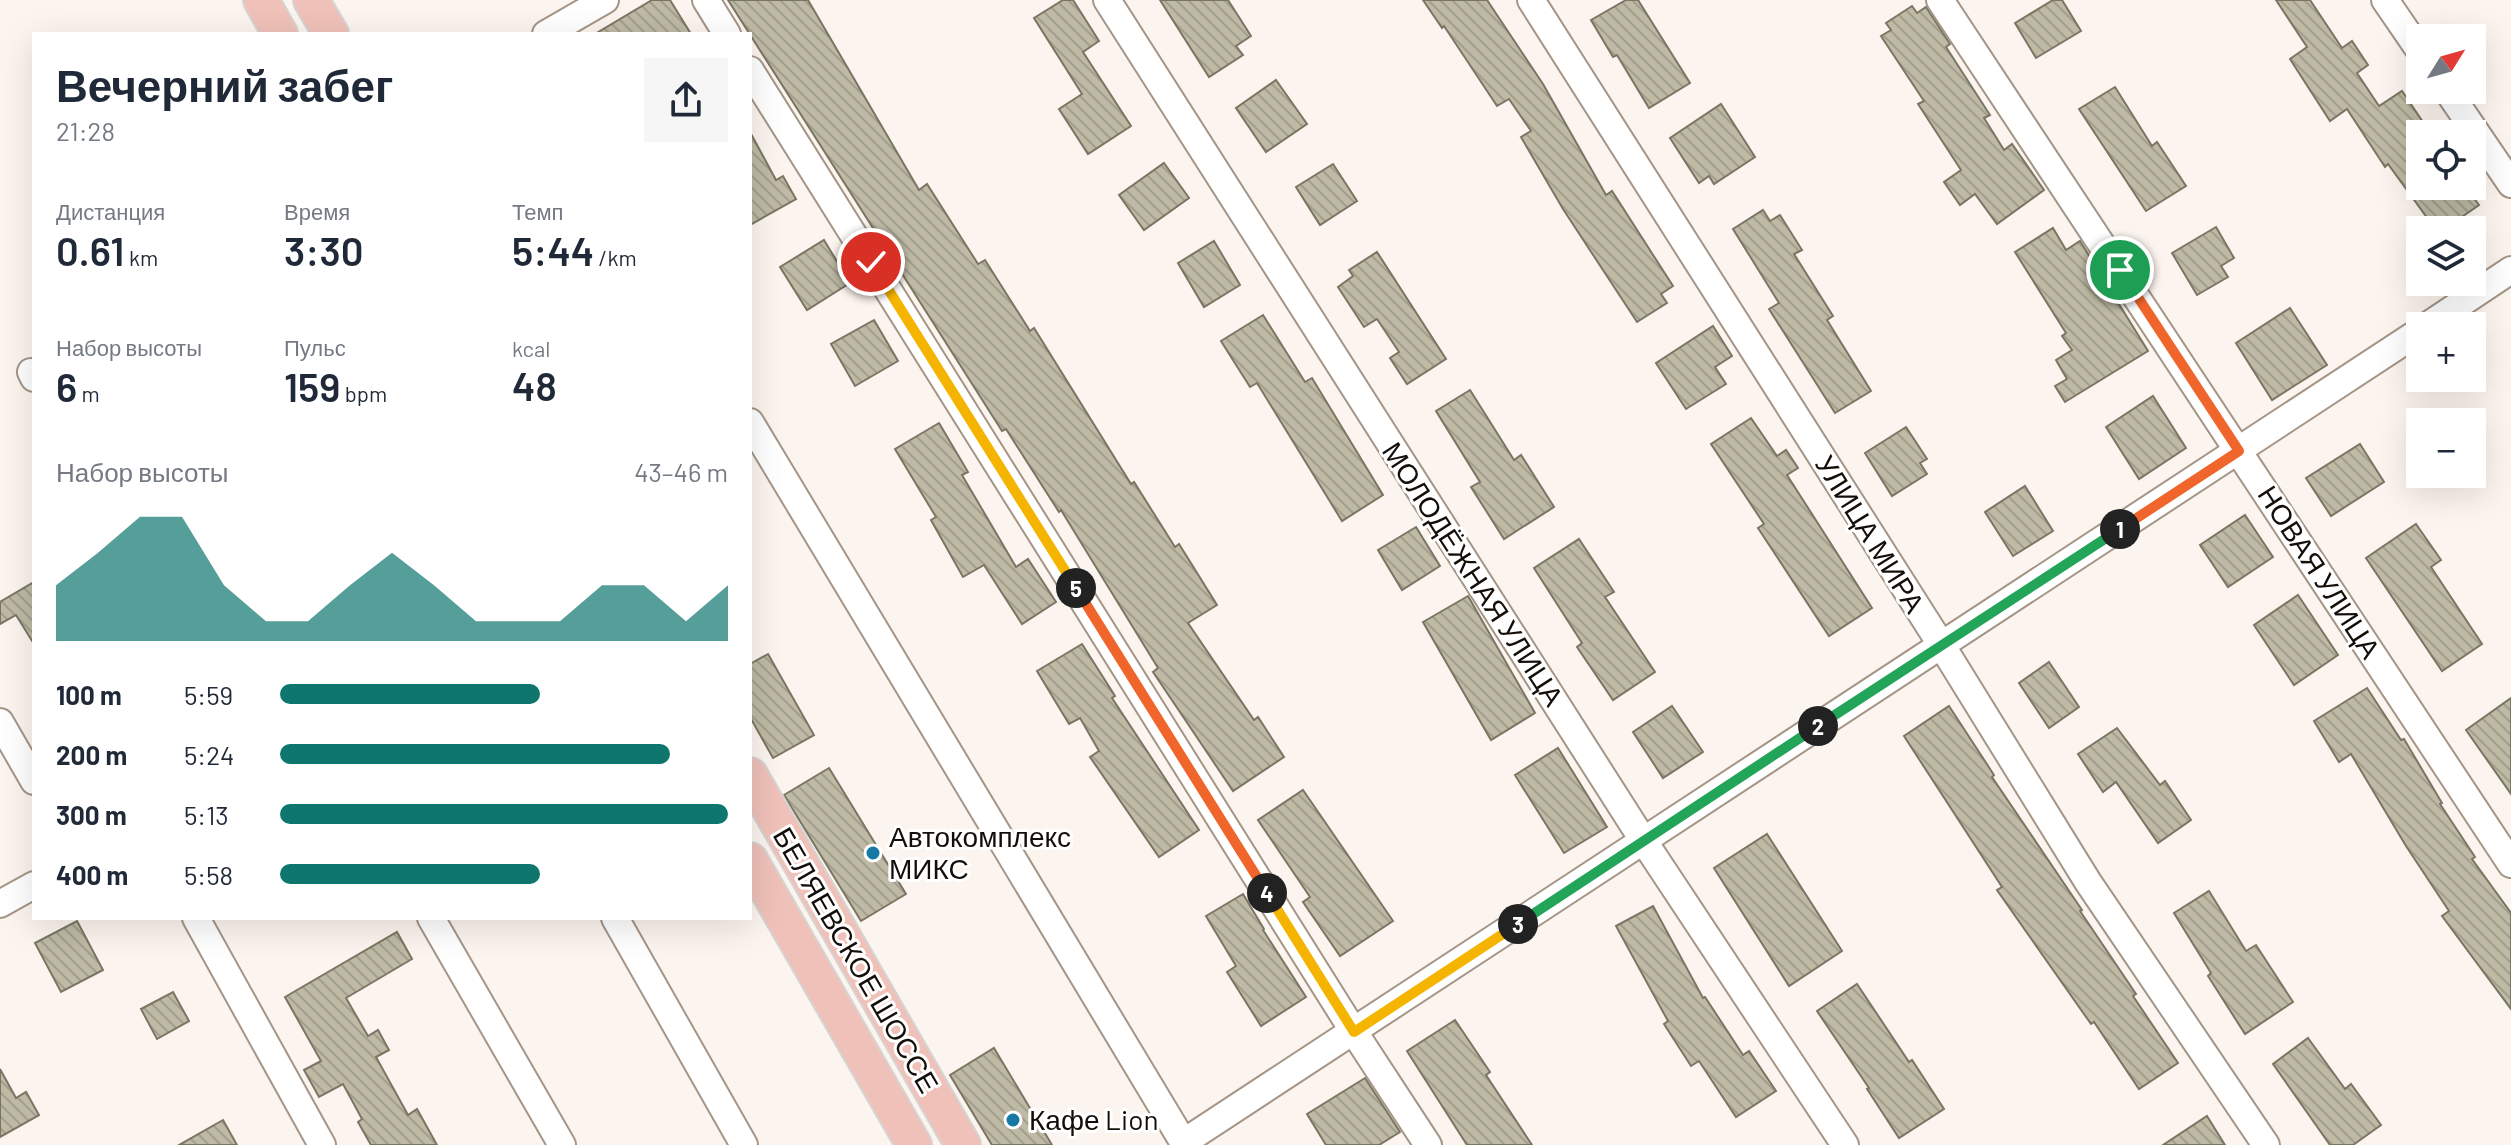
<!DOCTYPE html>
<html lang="ru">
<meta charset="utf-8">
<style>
:root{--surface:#fff;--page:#f6f6f7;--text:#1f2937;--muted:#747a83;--accent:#0f766e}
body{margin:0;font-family:Barlow,sans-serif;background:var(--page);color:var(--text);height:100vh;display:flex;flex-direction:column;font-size:30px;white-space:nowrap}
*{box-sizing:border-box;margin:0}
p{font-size:26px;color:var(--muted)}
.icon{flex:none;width:44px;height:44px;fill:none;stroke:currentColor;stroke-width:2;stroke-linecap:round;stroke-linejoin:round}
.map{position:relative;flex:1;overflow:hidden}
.side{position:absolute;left:32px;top:32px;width:720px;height:888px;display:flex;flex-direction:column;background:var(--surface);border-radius:0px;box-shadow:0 8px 32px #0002}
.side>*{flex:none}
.needle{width:52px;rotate:53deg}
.buttons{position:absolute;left:2406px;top:24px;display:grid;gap:16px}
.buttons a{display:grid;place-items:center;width:80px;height:80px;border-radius:0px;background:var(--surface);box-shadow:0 8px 32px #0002;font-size:40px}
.pin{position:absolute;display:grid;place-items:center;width:68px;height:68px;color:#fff;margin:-34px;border:4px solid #fff;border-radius:50%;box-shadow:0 2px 8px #0007}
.km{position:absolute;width:40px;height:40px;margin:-20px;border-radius:50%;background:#222;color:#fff;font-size:22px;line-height:40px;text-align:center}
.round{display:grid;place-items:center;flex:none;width:84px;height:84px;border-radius:0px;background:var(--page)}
.overview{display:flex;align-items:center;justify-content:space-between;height:136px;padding:0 24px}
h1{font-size:44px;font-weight:600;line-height:60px}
.figures{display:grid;grid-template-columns:repeat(3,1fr);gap:12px;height:136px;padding:8px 24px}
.figures div{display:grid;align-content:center}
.figures b{font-size:40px;font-weight:600}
.figures small{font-size:22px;font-weight:400}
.figures p{font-size:22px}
.chart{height:224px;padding:16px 24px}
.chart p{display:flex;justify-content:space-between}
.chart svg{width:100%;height:144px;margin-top:8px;fill:var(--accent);opacity:.7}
ul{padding:0 24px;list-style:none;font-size:26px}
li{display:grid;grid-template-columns:128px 96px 1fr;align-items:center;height:60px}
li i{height:20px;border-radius:10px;background:var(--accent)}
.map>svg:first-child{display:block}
.building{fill:url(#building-back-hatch);stroke:#7a7663;stroke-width:2}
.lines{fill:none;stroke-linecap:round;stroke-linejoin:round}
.minor-casing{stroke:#a59586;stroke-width:30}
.major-casing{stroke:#d5d4d3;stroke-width:38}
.minor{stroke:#fff;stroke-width:26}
.major{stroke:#efc1b9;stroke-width:34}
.split-1-casing{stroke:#fff;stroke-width:16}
.split-2-casing{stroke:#fff;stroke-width:16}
.split-3-casing{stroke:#fff;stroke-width:16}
.split-4-casing{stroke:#fff;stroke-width:16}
.split-5-casing{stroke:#fff;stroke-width:16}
.split-6-casing{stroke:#fff;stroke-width:16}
.split-1{stroke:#f0652b;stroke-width:10}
.split-2{stroke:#22a559;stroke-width:10}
.split-3{stroke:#22a559;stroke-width:10}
.split-4{stroke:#f5b400;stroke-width:10}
.split-5{stroke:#f0652b;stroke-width:10}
.split-6{stroke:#f5b400;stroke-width:10}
.poi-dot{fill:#1579a4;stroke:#fff;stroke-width:3}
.labels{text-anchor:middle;stroke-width:6;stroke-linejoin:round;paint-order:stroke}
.street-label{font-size:28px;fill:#140e09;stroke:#fff}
.poi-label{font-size:28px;fill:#140e09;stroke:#fff;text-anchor:start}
</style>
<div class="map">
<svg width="2511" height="1145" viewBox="0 0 2511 1145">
<defs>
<pattern id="building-back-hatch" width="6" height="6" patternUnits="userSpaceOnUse" patternTransform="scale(2)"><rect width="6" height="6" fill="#bebaa5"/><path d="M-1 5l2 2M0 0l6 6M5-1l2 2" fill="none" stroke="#a29f8d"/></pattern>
</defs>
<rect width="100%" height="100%" fill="#fcf5ef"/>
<!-- building -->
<g class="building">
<path d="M 652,0 L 670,0 L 691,34 L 595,34 Z"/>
<path d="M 728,0 L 808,0 L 919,190 L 927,184 L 978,264 L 985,260 L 1030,331 L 1034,328 L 1131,484 L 1134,482 L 1175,547 L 1179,544 L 1217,605 L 1188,623 L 1254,720 L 1258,717 L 1284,757 L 1233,791 L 1153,672 L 1158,668 L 1061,510 L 1059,512 L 1006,429 L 1002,431 Z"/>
<path d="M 1063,0 L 1073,0 L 1099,41 L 1083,52 L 1131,126 L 1088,154 L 1059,109 L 1082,94 L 1034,18 Z"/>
<path d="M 1160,0 L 1228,0 L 1251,36 L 1236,46 L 1243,55 L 1209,77 Z"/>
<path d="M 1423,0 L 1487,0 L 1543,84 L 1606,195 L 1612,191 L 1673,286 L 1661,294 L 1667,303 L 1637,322 L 1563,209 L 1521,137 L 1531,131 L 1509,99 L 1497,106 L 1444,26 L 1442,28 Z"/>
<path d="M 1626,0 L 1638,0 L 1690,83 L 1649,108 L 1617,55 L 1613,57 L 1591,20 Z"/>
<path d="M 2053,0 L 2062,0 L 2081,31 L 2036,58 L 2015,23 Z"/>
<path d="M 2276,0 L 2310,0 L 2342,48 L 2352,41 L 2368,65 L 2357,73 L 2379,106 L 2402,91 L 2431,134 L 2420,134 L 2420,186 L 2465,186 L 2479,205 L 2443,230 L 2436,230 L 2388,164 L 2385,167 L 2347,109 L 2330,121 L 2290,59 L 2307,47 Z"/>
<path d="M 1912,6 L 1917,13 L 1926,7 L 1950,44 L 1946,47 L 1990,115 L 1984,118 L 2004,150 L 2012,144 L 2044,190 L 1997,224 L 1975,194 L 1960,205 L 1944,182 L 1961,170 L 1918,104 L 1924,101 L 1881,36 L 1891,30 L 1886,23 Z"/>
<path d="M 1276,80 L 1307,124 L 1266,152 L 1236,108 Z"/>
<path d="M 2115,87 L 2152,146 L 2157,142 L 2186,186 L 2146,211 L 2079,109 Z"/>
<path d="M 1721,104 L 1755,157 L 1714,184 L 1709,176 L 1699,183 L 1670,138 Z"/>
<path d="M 750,132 L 776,180 L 783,176 L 796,199 L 750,225 Z"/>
<path d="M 1164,163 L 1189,198 L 1144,230 L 1119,195 Z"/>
<path d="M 1333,164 L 1357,201 L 1320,225 L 1296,187 Z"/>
<path d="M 1763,210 L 1770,221 L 1780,215 L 1802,250 L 1794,254 L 1833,316 L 1827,320 L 1871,391 L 1835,413 L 1769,309 L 1779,303 L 1733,229 Z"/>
<path d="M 2216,227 L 2234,258 L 2221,266 L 2228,277 L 2197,295 L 2172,253 Z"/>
<path d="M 2053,228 L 2066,250 L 2080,241 L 2148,351 L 2065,402 L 2055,386 L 2067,379 L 2056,360 L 2072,350 L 2062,336 L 2066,333 L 2015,252 Z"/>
<path d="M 824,240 L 850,283 L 807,310 L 780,267 Z"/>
<path d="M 1214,241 L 1240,285 L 1204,307 L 1178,263 Z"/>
<path d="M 1377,252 L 1446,359 L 1407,384 L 1390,358 L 1399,352 L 1377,319 L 1364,327 L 1338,287 L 1353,276 L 1349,270 Z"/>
<path d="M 2290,308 L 2327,365 L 2272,400 L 2236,343 Z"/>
<path d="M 1263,315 L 1305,382 L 1312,378 L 1383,495 L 1342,521 L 1257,383 L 1250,387 L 1221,341 Z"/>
<path d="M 874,320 L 898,361 L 855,386 L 831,344 Z"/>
<path d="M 1713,326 L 1732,356 L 1715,367 L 1726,384 L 1686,409 L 1656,363 Z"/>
<path d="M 1470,390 L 1514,460 L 1521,455 L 1554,507 L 1504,539 L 1471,487 L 1480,482 L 1436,411 Z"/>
<path d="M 2153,396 L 2186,448 L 2139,479 L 2106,427 Z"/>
<path d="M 1751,418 L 1777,456 L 1786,450 L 1798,468 L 1787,475 L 1872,608 L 1829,636 L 1758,528 L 1764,524 L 1711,444 Z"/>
<path d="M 939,423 L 968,472 L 962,475 L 1016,567 L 1028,559 L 1056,602 L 1022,624 L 984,565 L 963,577 L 931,520 L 936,517 L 895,449 Z"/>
<path d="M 1906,427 L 1927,459 L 1920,463 L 1927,474 L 1892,496 L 1865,453 Z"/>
<path d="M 2360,444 L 2384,482 L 2331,516 L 2306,478 Z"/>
<path d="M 2025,486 L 2053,531 L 2013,556 L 1985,512 Z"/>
<path d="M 2245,515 L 2273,557 L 2228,587 L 2200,545 Z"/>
<path d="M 2416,524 L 2441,560 L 2431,567 L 2482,644 L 2442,671 L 2366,558 Z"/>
<path d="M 1416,527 L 1440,566 L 1402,590 L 1378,550 Z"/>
<path d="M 1579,539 L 1614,592 L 1605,597 L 1655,672 L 1613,700 L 1577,647 L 1582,643 L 1534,568 Z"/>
<path d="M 34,582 L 34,644 L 16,615 L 0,624 L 0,602 Z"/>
<path d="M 2298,595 L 2338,655 L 2294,685 L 2254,625 Z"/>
<path d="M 1468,596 L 1535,713 L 1491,740 L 1423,622 Z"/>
<path d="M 1082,644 L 1115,696 L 1112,698 L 1199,830 L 1159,857 L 1090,757 L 1099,751 L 1080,718 L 1069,724 L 1037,671 Z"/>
<path d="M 768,654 L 814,735 L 773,758 L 750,717 L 750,664 Z"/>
<path d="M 2049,662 L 2079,707 L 2049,728 L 2019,683 Z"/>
<path d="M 2367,688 L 2401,740 L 2404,739 L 2442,803 L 2440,804 L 2475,857 L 2472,859 L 2511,913 L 2511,1009 L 2442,916 L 2449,911 L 2406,846 L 2351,754 L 2339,762 L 2314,721 Z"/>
<path d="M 2511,698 L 2511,794 L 2466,730 Z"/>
<path d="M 1672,706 L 1703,752 L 1663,778 L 1633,732 Z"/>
<path d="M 1949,706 L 1994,775 L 1992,777 L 2082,910 L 2080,911 L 2136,994 L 2133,996 L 2178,1063 L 2139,1089 L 2094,1022 L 2091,1024 L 1997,890 L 2002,887 L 1904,736 Z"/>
<path d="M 2117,728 L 2160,785 L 2165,781 L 2191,820 L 2158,843 L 2116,782 L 2103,792 L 2078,754 Z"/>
<path d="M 1558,748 L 1607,827 L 1564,853 L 1515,775 Z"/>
<path d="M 829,768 L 906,894 L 861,921 L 784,795 Z"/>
<path d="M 1303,790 L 1393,921 L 1340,956 L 1303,902 L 1310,897 L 1258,820 Z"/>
<path d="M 1767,834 L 1842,951 L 1789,986 L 1714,868 Z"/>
<path d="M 2209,891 L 2246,951 L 2256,945 L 2293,1002 L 2245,1034 L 2208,976 L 2211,973 L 2174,913 Z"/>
<path d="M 1243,894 L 1264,929 L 1263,930 L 1306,997 L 1261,1026 L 1227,972 L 1236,966 L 1206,916 Z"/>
<path d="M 1653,906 L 1703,998 L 1705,997 L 1743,1055 L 1749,1051 L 1776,1091 L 1736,1117 L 1699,1061 L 1691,1066 L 1664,1024 L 1668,1021 L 1616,926 Z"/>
<path d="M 77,921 L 103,970 L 61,992 L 35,943 Z"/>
<path d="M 397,932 L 412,959 L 346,998 L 368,1036 L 378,1030 L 389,1050 L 376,1057 L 408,1115 L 417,1109 L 437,1145 L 371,1145 L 358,1122 L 362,1119 L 343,1084 L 319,1097 L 304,1070 L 321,1061 L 285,997 Z"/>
<path d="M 1857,984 L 1909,1062 L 1912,1060 L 1944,1109 L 1899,1138 L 1867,1089 L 1869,1088 L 1817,1011 Z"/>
<path d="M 173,992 L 189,1021 L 157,1039 L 141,1009 Z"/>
<path d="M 1455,1020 L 1490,1072 L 1486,1075 L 1532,1145 L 1467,1145 L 1407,1051 Z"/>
<path d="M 2308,1038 L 2345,1089 L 2351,1084 L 2381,1125 L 2353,1145 L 2330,1145 L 2273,1064 Z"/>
<path d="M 994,1048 L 1052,1145 L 992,1145 L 950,1075 Z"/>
<path d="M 0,1069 L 16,1098 L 26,1092 L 39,1115 L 0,1137 Z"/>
<path d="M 1365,1078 L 1400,1132 L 1379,1145 L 1326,1145 L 1307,1114 Z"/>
<path d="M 2207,1116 L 2225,1145 L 2163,1145 Z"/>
<path d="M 223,1120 L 237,1145 L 179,1145 Z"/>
</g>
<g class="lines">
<defs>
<g id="minor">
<path d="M 706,0 L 727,34"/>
<path d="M 1107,0 L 1643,840 L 1845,1145"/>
<path d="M 1531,0 L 1942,646 L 2088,882 L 2266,1145"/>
<path d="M 1940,0 L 2511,864"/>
<path d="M 2385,0 L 2420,51"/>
<path d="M 546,34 L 605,0"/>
<path d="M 750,70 L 1354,1032 L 1428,1145"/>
<path d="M 2447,90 L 2511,184"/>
<path d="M 2427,326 L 2511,270"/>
<path d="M 31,372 L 34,378"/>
<path d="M 750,422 L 1185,1145"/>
<path d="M 0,722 L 34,781"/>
<path d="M 0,904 L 34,885"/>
<path d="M 196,918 L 322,1145"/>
<path d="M 431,918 L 562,1145"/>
<path d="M 615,918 L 744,1145"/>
<path d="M 1184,1142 L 2420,331"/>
</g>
<g id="major">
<path d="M 261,0 L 280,34"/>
<path d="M 311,0 L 331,34"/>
<path d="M 750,775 L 963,1145"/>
<path d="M 750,860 L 914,1145"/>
</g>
</defs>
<!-- minor casing -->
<use href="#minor" class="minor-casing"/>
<!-- major casing -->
<use href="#major" class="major-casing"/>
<!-- minor -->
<use href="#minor" class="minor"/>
<!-- major -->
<use href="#major" class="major"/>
</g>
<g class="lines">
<defs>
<path id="split-1" d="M 2120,270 L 2239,451 L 2120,529"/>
<path id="split-2" d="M 1818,726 L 2120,529"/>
<path id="split-3" d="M 1518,924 L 1818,726"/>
<path id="split-4" d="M 1267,893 L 1354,1032 L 1518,924"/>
<path id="split-5" d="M 1076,588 L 1267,893"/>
<path id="split-6" d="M 871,262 L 1076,588"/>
</defs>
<!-- split-1 casing -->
<use href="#split-1" class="split-1-casing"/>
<!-- split-2 casing -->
<use href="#split-2" class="split-2-casing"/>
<!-- split-3 casing -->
<use href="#split-3" class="split-3-casing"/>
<!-- split-4 casing -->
<use href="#split-4" class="split-4-casing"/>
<!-- split-5 casing -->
<use href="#split-5" class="split-5-casing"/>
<!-- split-6 casing -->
<use href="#split-6" class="split-6-casing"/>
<!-- split-1 -->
<use href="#split-1" class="split-1"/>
<!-- split-2 -->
<use href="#split-2" class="split-2"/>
<!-- split-3 -->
<use href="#split-3" class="split-3"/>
<!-- split-4 -->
<use href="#split-4" class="split-4"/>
<!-- split-5 -->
<use href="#split-5" class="split-5"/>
<!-- split-6 -->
<use href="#split-6" class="split-6"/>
</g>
<!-- markers -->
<g class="poi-dot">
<circle cx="873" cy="853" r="8"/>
<circle cx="1013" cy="1120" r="8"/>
</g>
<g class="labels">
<!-- street labels -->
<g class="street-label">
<text transform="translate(1870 534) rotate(58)" y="10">УЛИЦА МИРА</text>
<text transform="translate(2319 572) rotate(57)" y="10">НОВАЯ УЛИЦА</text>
<text transform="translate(1473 574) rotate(57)" y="10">МОЛОДЁЖНАЯ УЛИЦА</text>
<text transform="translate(856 960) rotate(60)" y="10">БЕЛЯЕВСКОЕ ШОССЕ</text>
</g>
<!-- poi labels -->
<g class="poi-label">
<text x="889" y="847">Автокомплекс<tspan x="889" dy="32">МИКС</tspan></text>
<text x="1029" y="1130">Кафе Lion</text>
</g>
</g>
</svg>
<div class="buttons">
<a><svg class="needle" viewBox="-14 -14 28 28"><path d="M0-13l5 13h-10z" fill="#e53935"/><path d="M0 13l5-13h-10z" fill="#747a83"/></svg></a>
<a><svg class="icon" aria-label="locate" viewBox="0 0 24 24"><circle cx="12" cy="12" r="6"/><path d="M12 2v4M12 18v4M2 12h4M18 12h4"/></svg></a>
<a><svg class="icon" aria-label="layers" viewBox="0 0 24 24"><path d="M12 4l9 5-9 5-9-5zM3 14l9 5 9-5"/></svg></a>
<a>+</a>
<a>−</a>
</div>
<div class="pin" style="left:2120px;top:270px;background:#1e9e55"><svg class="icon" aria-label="arrive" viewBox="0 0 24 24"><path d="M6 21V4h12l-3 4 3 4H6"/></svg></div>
<div class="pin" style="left:871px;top:262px;background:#d93025"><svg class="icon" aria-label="check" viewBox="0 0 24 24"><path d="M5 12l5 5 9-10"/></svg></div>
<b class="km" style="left:2120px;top:529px">1</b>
<b class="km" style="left:1818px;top:726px">2</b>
<b class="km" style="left:1518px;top:924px">3</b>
<b class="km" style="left:1267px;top:893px">4</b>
<b class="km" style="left:1076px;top:588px">5</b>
<section class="side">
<div class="overview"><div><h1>Вечерний забег</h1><p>21:28</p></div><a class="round"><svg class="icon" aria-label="share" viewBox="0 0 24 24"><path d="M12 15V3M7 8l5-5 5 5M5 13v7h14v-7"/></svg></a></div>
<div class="figures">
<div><p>Дистанция</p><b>0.61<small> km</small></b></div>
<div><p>Время</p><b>3:30</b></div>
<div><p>Темп</p><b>5:44<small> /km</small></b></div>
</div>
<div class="figures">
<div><p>Набор высоты</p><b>6<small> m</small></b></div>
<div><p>Пульс</p><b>159<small> bpm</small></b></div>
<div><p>kcal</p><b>48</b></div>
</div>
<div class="chart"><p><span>Набор высоты</span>43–46 m</p>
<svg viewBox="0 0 160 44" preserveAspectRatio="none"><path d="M0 44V27L10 17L20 6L30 6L40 27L50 38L60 38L70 27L80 17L90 27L100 38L110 38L120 38L130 27L140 27L150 38L160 27V44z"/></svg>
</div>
<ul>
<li><b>100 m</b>5:59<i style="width:58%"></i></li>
<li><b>200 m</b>5:24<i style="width:87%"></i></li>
<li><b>300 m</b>5:13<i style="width:100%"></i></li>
<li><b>400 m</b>5:58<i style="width:58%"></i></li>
</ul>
</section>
</div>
